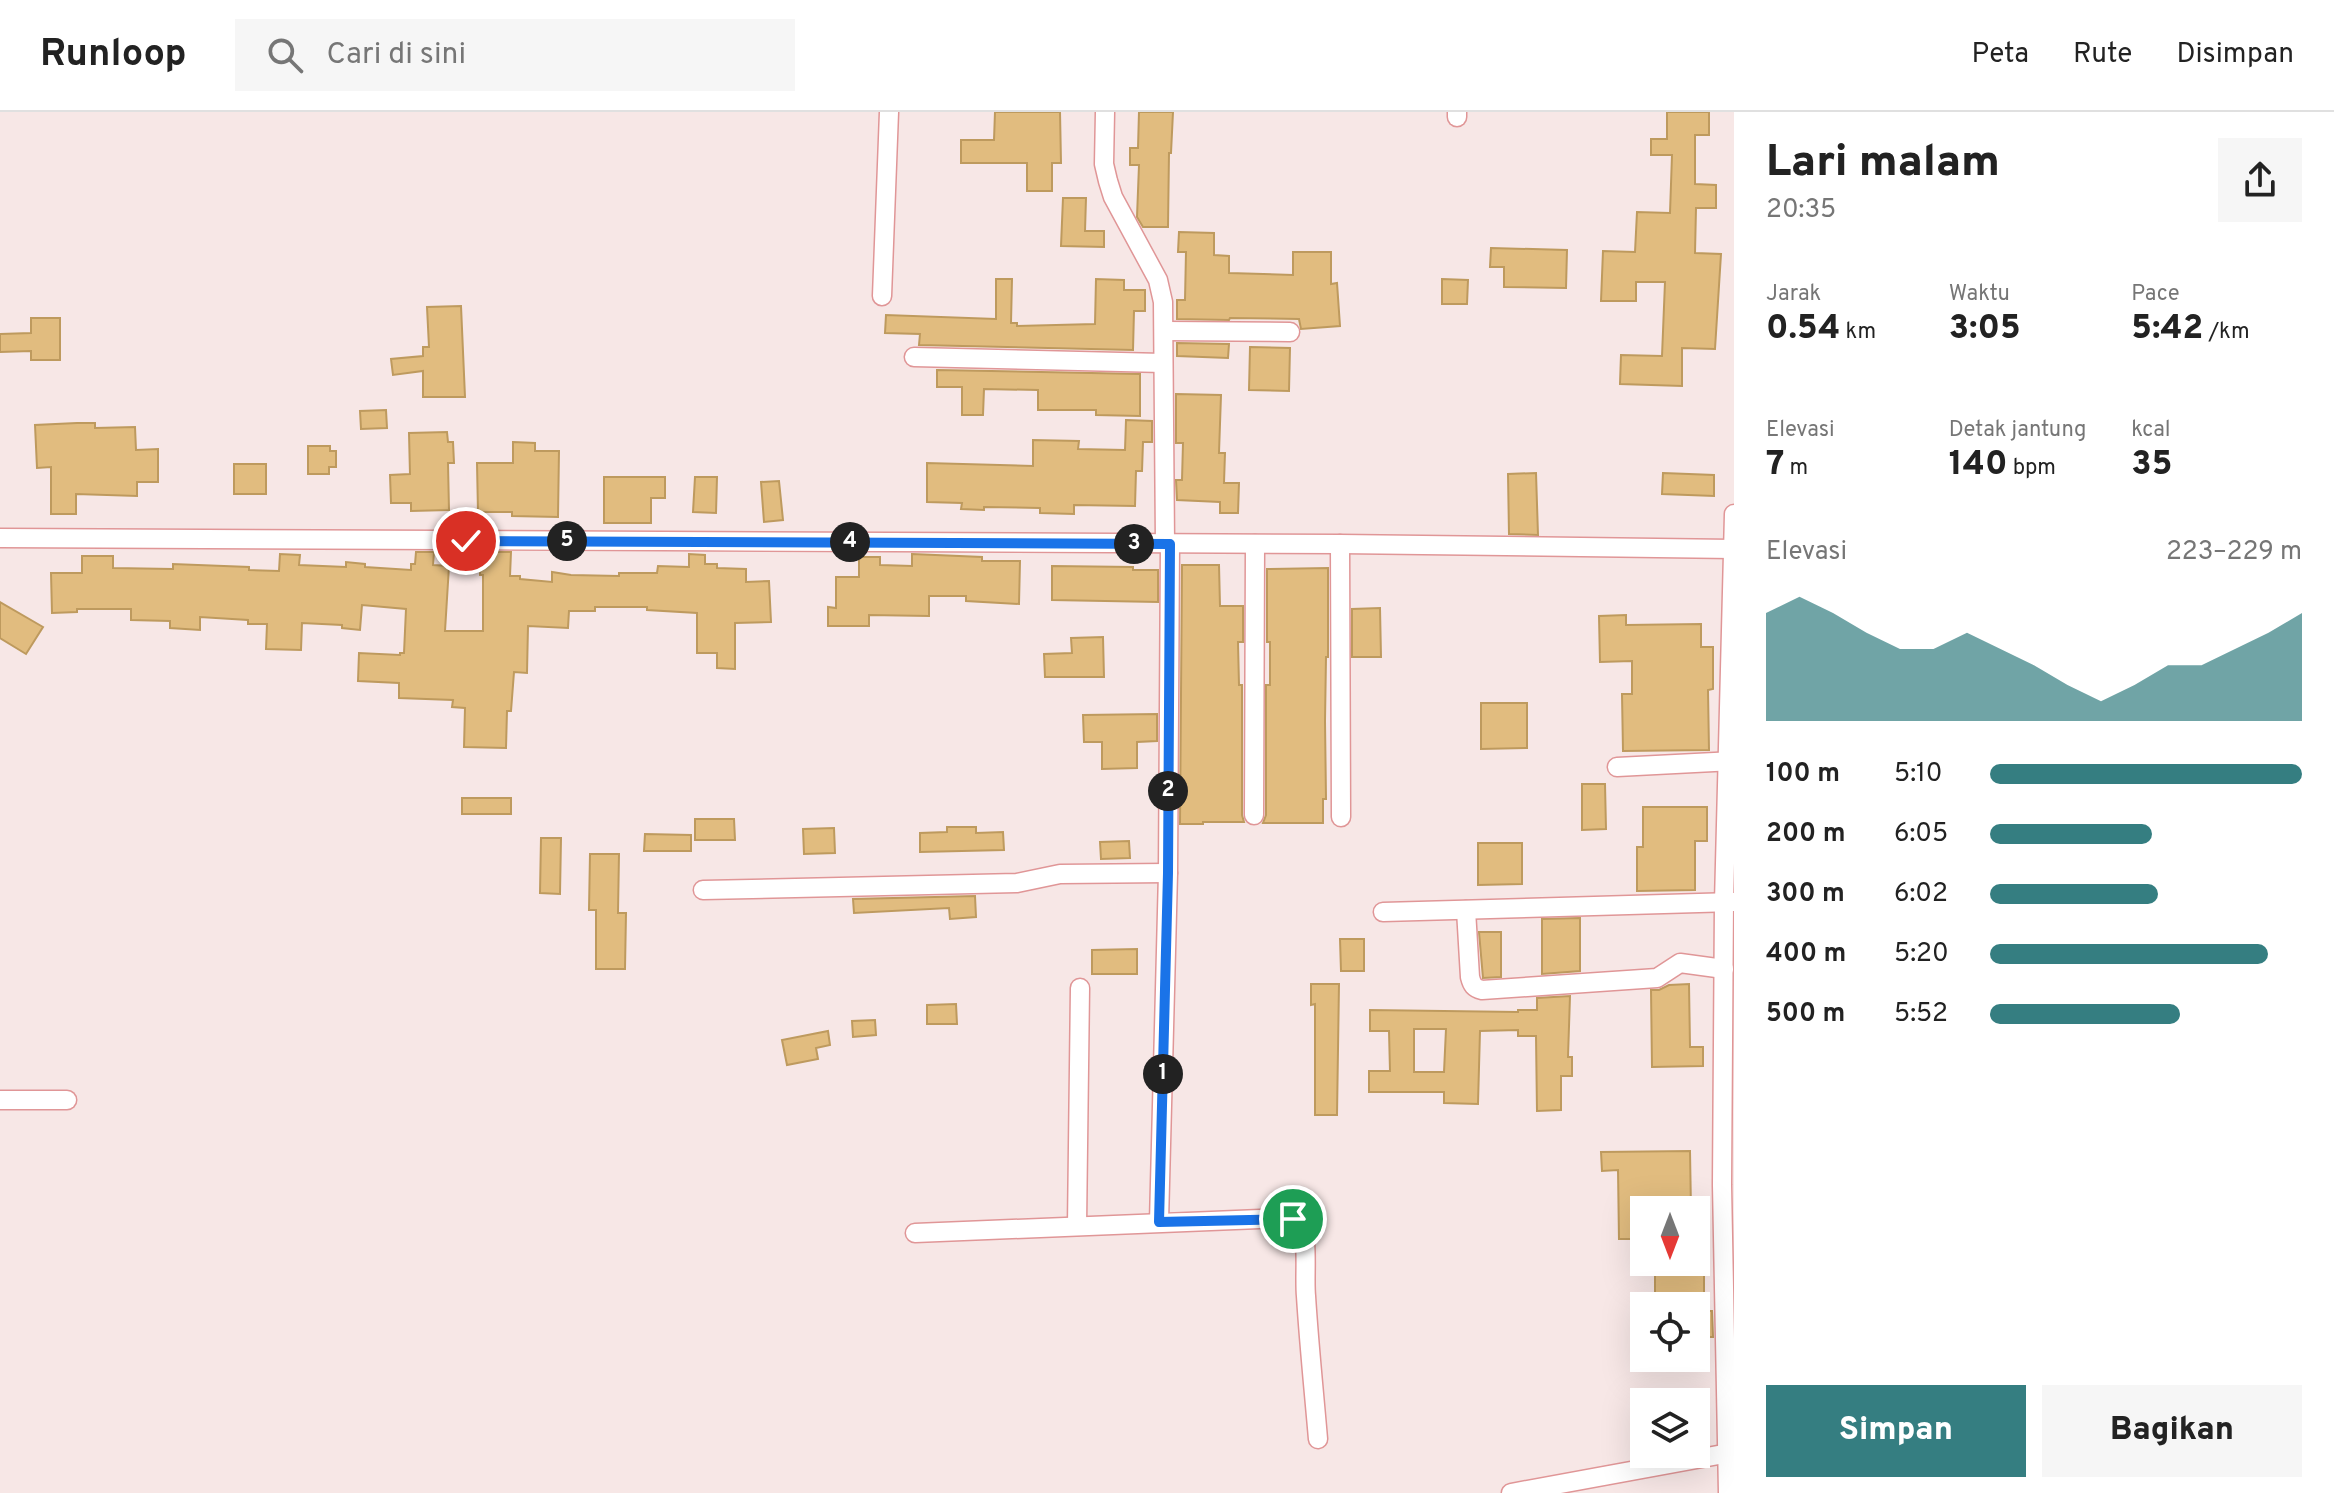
<!DOCTYPE html>
<html lang="id">
<meta charset="utf-8">
<style>
:root{--surface:#fff;--page:#f6f6f6;--text:#222;--muted:#767676;--line:#e0e0e0;--accent:#357e81}
body{margin:0;font-family:Overpass,sans-serif;background:var(--page);color:var(--text);height:100vh;display:flex;flex-direction:column;font-size:30px;white-space:nowrap}
*{box-sizing:border-box;margin:0}
p{font-size:26px;color:var(--muted)}
.icon{flex:none;width:44px;height:44px;fill:none;stroke:currentColor;stroke-width:2;stroke-linecap:round;stroke-linejoin:round}
.map{position:relative;flex:1;overflow:hidden}
.panel{display:flex;flex-direction:column;background:var(--surface);width:600px}
.panel>*{flex:none}
.needle{width:52px;rotate:180deg}
.controls{position:absolute;left:1630px;top:1084px;display:grid;gap:16px}
.controls a{display:grid;place-items:center;width:80px;height:80px;border-radius:0px;background:var(--surface);box-shadow:0 8px 32px #0002;font-size:40px}
.pin{position:absolute;display:grid;place-items:center;width:68px;height:68px;color:#fff;margin:-34px;border:4px solid #fff;border-radius:50%;box-shadow:0 2px 8px #0007}
.km{position:absolute;width:40px;height:40px;margin:-20px;border-radius:50%;background:#222;color:#fff;font-size:22px;line-height:40px;text-align:center}
.round{display:grid;place-items:center;flex:none;width:84px;height:84px;border-radius:0px;background:var(--page)}
.head{display:flex;align-items:center;justify-content:space-between;height:136px;padding:0 32px}
h1{font-size:44px;font-weight:800;line-height:60px}
.stats{display:grid;grid-template-columns:repeat(3,1fr);gap:12px;height:136px;padding:8px 32px}
.stats div{display:grid;align-content:center}
.stats b{font-size:34px;font-weight:800}
.stats small{font-size:22px;font-weight:400}
.stats p{font-size:22px}
.chart{height:224px;padding:16px 32px}
.chart p{display:flex;justify-content:space-between}
.chart svg{width:100%;height:144px;margin-top:8px;fill:var(--accent);opacity:.7}
.button{display:flex;gap:16px;margin-top:auto;padding:16px 32px}
.button a{flex:1;height:92px;border-radius:0px;background:var(--accent);color:#fff;font-size:32px;font-weight:800;line-height:92px;text-align:center}
.button a+a{background:var(--page);color:var(--text)}
ul{padding:0 32px;list-style:none;font-size:26px}
li{display:grid;grid-template-columns:128px 96px 1fr;align-items:center;height:60px}
li i{height:20px;border-radius:10px;background:var(--accent)}
header{display:flex;align-items:center;gap:48px;box-sizing:border-box;height:112px;padding:0 40px;background:var(--surface);border-bottom:2px solid var(--line)}
header strong{font-size:38px}
nav{display:flex;gap:44px;margin-inline-start:auto;font-size:28px}
.search{width:560px;height:72px;background:var(--page);display:flex;align-items:center;gap:20px;box-sizing:border-box;padding:0 28px;border-radius:0px;color:var(--muted);font-size:30px}
main{display:flex;flex:1;min-height:0}
.map>svg:first-child{display:block}
.building{fill:#e1bc7f;stroke:#be9a5e;stroke-width:2;fill-rule:evenodd}
.lines{fill:none;stroke-linecap:round;stroke-linejoin:round}
.minor-casing{stroke:#e09697;stroke-width:21}
.minor{stroke:#fff;stroke-width:18}
.route-casing{stroke:#fff;stroke-width:16}
.route{stroke:#1a73e8;stroke-width:10}
</style>
<header>
<strong>Runloop</strong>
<div class="search"><svg class="icon" aria-label="search" viewBox="0 0 24 24"><circle cx="10" cy="10" r="6"/><path d="M15 15l6 6"/></svg>Cari di sini</div>
<nav><a>Peta</a><a>Rute</a><a>Disimpan</a></nav>
</header>
<main>
<div class="map">
<svg width="1734" height="1381" viewBox="0 0 1734 1381">
<rect width="100%" height="100%" fill="#f7e7e6"/>
<!-- building -->
<g class="building">
<path d="M 995,0 L 1060,0 L 1061,51 L 1052,51 L 1052,79 L 1027,79 L 1027,51 L 961,51 L 961,28 L 994,28 Z"/>
<path d="M 1139,0 L 1173,0 L 1171,41 L 1169,41 L 1168,115 L 1143,115 L 1137,105 L 1139,53 L 1130,53 L 1130,36 L 1138,36 Z"/>
<path d="M 1667,0 L 1709,0 L 1709,23 L 1695,23 L 1695,72 L 1716,73 L 1716,96 L 1696,96 L 1695,141 L 1721,142 L 1715,237 L 1682,236 L 1682,274 L 1620,272 L 1621,243 L 1662,244 L 1665,170 L 1636,170 L 1636,189 L 1601,189 L 1603,139 L 1635,140 L 1637,100 L 1670,101 L 1672,43 L 1651,43 L 1651,27 L 1667,27 Z"/>
<path d="M 1063,86 L 1086,86 L 1085,119 L 1104,119 L 1104,135 L 1061,134 Z"/>
<path d="M 1179,120 L 1214,121 L 1214,143 L 1229,144 L 1229,161 L 1293,163 L 1293,140 L 1331,140 L 1331,172 L 1337,171 L 1340,214 L 1301,217 L 1299,207 L 1230,206 L 1229,208 L 1177,207 L 1177,188 L 1185,188 L 1186,140 L 1178,140 Z"/>
<path d="M 1491,136 L 1567,138 L 1566,176 L 1504,175 L 1504,155 L 1490,155 Z"/>
<path d="M 996,167 L 1012,167 L 1011,211 L 1017,211 L 1017,214 L 1095,212 L 1096,167 L 1124,168 L 1124,178 L 1145,178 L 1145,199 L 1134,199 L 1133,238 L 919,233 L 920,222 L 885,221 L 886,203 L 996,207 Z"/>
<path d="M 1442,167 L 1468,168 L 1467,192 L 1442,192 Z"/>
<path d="M 461,194 L 465,285 L 423,285 L 423,259 L 393,263 L 391,247 L 423,244 L 423,235 L 429,235 L 427,195 Z"/>
<path d="M 31,206 L 60,206 L 60,248 L 31,248 L 31,239 L 0,240 L 0,222 L 31,221 Z"/>
<path d="M 1177,231 L 1229,232 L 1228,246 L 1177,244 Z"/>
<path d="M 1250,235 L 1290,236 L 1289,279 L 1249,278 Z"/>
<path d="M 937,258 L 1140,262 L 1140,304 L 1096,303 L 1096,298 L 1038,298 L 1038,278 L 984,277 L 983,303 L 962,303 L 962,275 L 937,275 Z"/>
<path d="M 1176,282 L 1221,283 L 1219,341 L 1225,341 L 1224,371 L 1239,371 L 1238,401 L 1220,401 L 1220,390 L 1177,388 L 1176,368 L 1182,368 L 1183,331 L 1176,331 Z"/>
<path d="M 386,298 L 387,316 L 361,317 L 360,299 Z"/>
<path d="M 1126,308 L 1152,309 L 1152,330 L 1143,330 L 1142,359 L 1136,359 L 1135,394 L 1074,393 L 1074,402 L 1040,401 L 1040,396 L 984,395 L 984,398 L 961,397 L 962,391 L 927,390 L 927,351 L 1033,354 L 1033,328 L 1079,329 L 1078,337 L 1125,338 Z"/>
<path d="M 77,311 L 95,311 L 95,316 L 135,315 L 136,338 L 158,337 L 158,370 L 137,370 L 137,384 L 76,382 L 76,402 L 51,402 L 51,355 L 37,356 L 35,313 Z"/>
<path d="M 447,320 L 448,330 L 453,330 L 454,351 L 448,351 L 449,398 L 411,399 L 411,391 L 391,391 L 390,363 L 410,362 L 409,321 Z"/>
<path d="M 513,330 L 535,331 L 535,339 L 559,339 L 558,405 L 512,404 L 512,400 L 478,400 L 477,351 L 513,351 Z"/>
<path d="M 308,334 L 330,334 L 330,339 L 336,339 L 336,355 L 329,355 L 329,362 L 308,362 Z"/>
<rect x="234" y="352" width="32" height="30"/>
<path d="M 1536,361 L 1538,423 L 1509,422 L 1508,362 Z"/>
<path d="M 1663,361 L 1714,363 L 1714,384 L 1662,382 Z"/>
<path d="M 604,365 L 665,365 L 665,386 L 651,386 L 651,411 L 604,411 Z"/>
<path d="M 695,365 L 717,365 L 716,401 L 693,400 Z"/>
<path d="M 779,369 L 783,408 L 764,410 L 761,370 Z"/>
<path d="M 416,440 L 434,440 L 433,453 L 449,454 L 445,519 L 483,519 L 483,463 L 480,463 L 480,440 L 511,440 L 510,464 L 520,464 L 520,467 L 552,470 L 552,460 L 571,463 L 619,464 L 619,461 L 657,461 L 658,454 L 689,455 L 689,442 L 705,443 L 705,452 L 717,452 L 717,456 L 746,457 L 746,470 L 769,469 L 771,510 L 735,511 L 735,557 L 717,556 L 717,541 L 697,541 L 697,501 L 647,498 L 647,495 L 595,495 L 595,499 L 569,499 L 568,516 L 528,514 L 527,561 L 514,560 L 511,599 L 507,599 L 506,636 L 464,635 L 465,596 L 452,595 L 453,588 L 399,586 L 399,571 L 358,569 L 359,541 L 400,543 L 400,541 L 404,541 L 406,497 L 362,493 L 360,518 L 342,516 L 342,513 L 302,511 L 301,538 L 266,537 L 267,512 L 248,512 L 248,508 L 200,505 L 200,518 L 170,516 L 170,509 L 131,508 L 131,497 L 77,497 L 77,500 L 52,501 L 51,461 L 82,461 L 82,444 L 113,444 L 113,456 L 173,457 L 173,452 L 249,455 L 249,458 L 279,459 L 280,442 L 300,443 L 299,453 L 346,455 L 346,450 L 365,452 L 365,455 L 411,458 L 411,452 L 415,452 Z"/>
<path d="M 912,442 L 982,445 L 982,449 L 1020,449 L 1019,492 L 966,489 L 966,484 L 929,484 L 929,504 L 869,503 L 869,514 L 828,514 L 828,495 L 836,496 L 836,465 L 859,465 L 859,445 L 880,445 L 880,453 L 912,454 Z"/>
<path d="M 1182,453 L 1219,453 L 1220,494 L 1243,494 L 1243,530 L 1238,530 L 1239,573 L 1242,573 L 1242,703 L 1244,710 L 1203,710 L 1203,712 L 1180,712 Z"/>
<path d="M 1052,454 L 1133,455 L 1133,458 L 1158,458 L 1158,490 L 1052,488 Z"/>
<path d="M 1328,456 L 1328,545 L 1326,545 L 1325,609 L 1326,687 L 1323,687 L 1323,711 L 1263,711 L 1266,703 L 1266,573 L 1270,573 L 1270,530 L 1267,530 L 1267,457 Z"/>
<path d="M 0,490 L 43,515 L 26,542 L 0,526 Z"/>
<path d="M 1380,496 L 1381,545 L 1352,545 L 1352,497 Z"/>
<path d="M 1626,503 L 1626,513 L 1701,512 L 1701,535 L 1713,535 L 1713,577 L 1708,578 L 1709,638 L 1623,639 L 1622,582 L 1632,582 L 1632,549 L 1600,550 L 1599,504 Z"/>
<path d="M 1103,525 L 1104,565 L 1045,565 L 1044,542 L 1072,541 L 1071,526 Z"/>
<path d="M 1481,591 L 1527,591 L 1527,636 L 1481,637 Z"/>
<path d="M 1157,602 L 1157,629 L 1137,630 L 1137,656 L 1102,657 L 1102,630 L 1084,630 L 1083,603 Z"/>
<path d="M 1582,672 L 1605,672 L 1606,717 L 1582,718 Z"/>
<rect x="462" y="686" width="49" height="16"/>
<path d="M 1643,695 L 1707,695 L 1707,729 L 1695,729 L 1695,778 L 1637,779 L 1637,735 L 1643,735 Z"/>
<path d="M 695,707 L 734,707 L 735,728 L 695,728 Z"/>
<path d="M 947,715 L 976,715 L 976,721 L 1003,720 L 1004,738 L 920,740 L 920,721 L 947,720 Z"/>
<path d="M 834,716 L 835,741 L 804,742 L 803,717 Z"/>
<path d="M 645,722 L 691,723 L 691,739 L 644,739 Z"/>
<path d="M 541,726 L 561,726 L 560,782 L 540,781 Z"/>
<path d="M 1129,729 L 1130,746 L 1101,747 L 1100,730 Z"/>
<path d="M 1478,731 L 1522,731 L 1522,772 L 1478,773 Z"/>
<path d="M 590,742 L 619,742 L 618,801 L 626,801 L 625,857 L 596,857 L 596,798 L 589,798 Z"/>
<path d="M 975,784 L 976,805 L 950,807 L 949,796 L 854,801 L 853,787 Z"/>
<path d="M 1580,806 L 1580,859 L 1542,862 L 1542,807 Z"/>
<path d="M 1479,820 L 1501,820 L 1501,865 L 1483,866 Z"/>
<path d="M 1340,827 L 1364,827 L 1364,859 L 1341,859 Z"/>
<path d="M 1137,837 L 1137,862 L 1092,862 L 1092,838 Z"/>
<path d="M 1311,872 L 1339,872 L 1337,1003 L 1315,1003 L 1315,892 L 1311,893 Z"/>
<path d="M 1689,872 L 1690,935 L 1703,935 L 1703,954 L 1652,955 L 1651,878 L 1659,878 L 1669,873 Z"/>
<path d="M 1570,884 L 1568,945 L 1572,945 L 1572,964 L 1561,964 L 1561,998 L 1537,999 L 1536,924 L 1518,924 L 1518,918 L 1480,919 L 1478,992 L 1444,991 L 1444,980 L 1369,980 L 1369,959 L 1390,959 L 1389,919 L 1370,919 L 1370,898 L 1518,900 L 1518,898 L 1537,898 L 1537,886 ZM 1414,917 L 1446,917 L 1444,960 L 1414,960 Z"/>
<path d="M 956,892 L 957,912 L 927,912 L 927,893 Z"/>
<path d="M 875,908 L 876,923 L 853,925 L 852,909 Z"/>
<path d="M 828,919 L 830,933 L 816,936 L 818,947 L 787,953 L 782,928 Z"/>
<path d="M 1690,1039 L 1691,1098 L 1644,1098 L 1644,1127 L 1619,1127 L 1618,1058 L 1602,1059 L 1601,1040 Z"/>
<path d="M 1704,1160 L 1704,1187 L 1655,1187 L 1655,1161 Z"/>
<path d="M 1696,1199 L 1712,1199 L 1713,1225 L 1696,1225 Z"/>
</g>
<g class="lines">
<defs>
<g id="minor">
<path d="M 1105,0 L 1104,52 L 1108,69 L 1113,85 L 1158,168 L 1163,190 L 1165,432"/>
<path d="M 1457,0 L 1457,5"/>
<path d="M 882,184 L 889,0"/>
<path d="M 1164,219 L 1290,220"/>
<path d="M 914,245 L 1163,251"/>
<path d="M 0,426 L 1340,432 L 1733,437"/>
<path d="M 1340,432 L 1341,705"/>
<path d="M 1617,655 L 1734,649"/>
<path d="M 1254,703 L 1255,432"/>
<path d="M 703,778 L 1017,771 L 1060,762 L 1168,761"/>
<path d="M 1466,798 L 1470,865 C 1472,873 1474,876 1482,878 L 1657,866 L 1680,851 L 1724,857"/>
<path d="M 1383,800 L 1734,790"/>
<path d="M 0,988 L 67,988"/>
<path d="M 1159,1110 L 1168,761 L 1170,432"/>
<path d="M 1077,1114 L 1080,876"/>
<path d="M 915,1121 L 1284,1106 L 1300,1110 C 1309,1127 1304,1164 1306,1184 C 1309,1232 1314,1280 1318,1327"/>
<path d="M 1511,1381 L 1734,1340"/>
<path d="M 1728,1381 L 1722,1073 L 1724,790 L 1734,402"/>
</g>
</defs>
<!-- minor casing -->
<use href="#minor" class="minor-casing"/>
<!-- minor -->
<use href="#minor" class="minor"/>
</g>
<g class="lines">
<defs>
<path id="route" d="M 466,429 L 1170,432 L 1168,761 L 1159,1110 L 1293,1107"/>
</defs>
<!-- route casing -->
<use href="#route" class="route-casing"/>
<!-- route -->
<use href="#route" class="route"/>
</g>
</svg>
<div class="controls">
<a><svg class="needle" viewBox="-14 -14 28 28"><path d="M0-13l5 13h-10z" fill="#e53935"/><path d="M0 13l5-13h-10z" fill="#767676"/></svg></a>
<a><svg class="icon" aria-label="locate" viewBox="0 0 24 24"><circle cx="12" cy="12" r="6"/><path d="M12 2v4M12 18v4M2 12h4M18 12h4"/></svg></a>
<a><svg class="icon" aria-label="layers" viewBox="0 0 24 24"><path d="M12 4l9 5-9 5-9-5zM3 14l9 5 9-5"/></svg></a>
</div>
<div class="pin" style="left:1293px;top:1107px;background:#1e9e55"><svg class="icon" aria-label="arrive" viewBox="0 0 24 24"><path d="M6 21V4h12l-3 4 3 4H6"/></svg></div>
<div class="pin" style="left:466px;top:429px;background:#d93025"><svg class="icon" aria-label="check" viewBox="0 0 24 24"><path d="M5 12l5 5 9-10"/></svg></div>
<b class="km" style="left:1163px;top:962px">1</b>
<b class="km" style="left:1168px;top:679px">2</b>
<b class="km" style="left:1134px;top:432px">3</b>
<b class="km" style="left:850px;top:430px">4</b>
<b class="km" style="left:567px;top:429px">5</b>
</div>
<section class="panel">
<div class="head"><div><h1>Lari malam</h1><p>20:35</p></div><a class="round"><svg class="icon" aria-label="share" viewBox="0 0 24 24"><path d="M12 15V3M7 8l5-5 5 5M5 13v7h14v-7"/></svg></a></div>
<div class="stats">
<div><p>Jarak</p><b>0.54<small> km</small></b></div>
<div><p>Waktu</p><b>3:05</b></div>
<div><p>Pace</p><b>5:42<small> /km</small></b></div>
</div>
<div class="stats">
<div><p>Elevasi</p><b>7<small> m</small></b></div>
<div><p>Detak jantung</p><b>140<small> bpm</small></b></div>
<div><p>kcal</p><b>35</b></div>
</div>
<div class="chart"><p><span>Elevasi</span>223–229 m</p>
<svg viewBox="0 0 160 44" preserveAspectRatio="none"><path d="M0 44V11L10 6L20 11L30 17L40 22L50 22L60 17L70 22L80 27L90 33L100 38L110 33L120 27L130 27L140 22L150 17L160 11V44z"/></svg>
</div>
<ul>
<li><b>100 m</b>5:10<i style="width:100%"></i></li>
<li><b>200 m</b>6:05<i style="width:52%"></i></li>
<li><b>300 m</b>6:02<i style="width:54%"></i></li>
<li><b>400 m</b>5:20<i style="width:89%"></i></li>
<li><b>500 m</b>5:52<i style="width:61%"></i></li>
</ul>
<div class="button"><a>Simpan</a><a>Bagikan</a></div>
</section>
</main>
